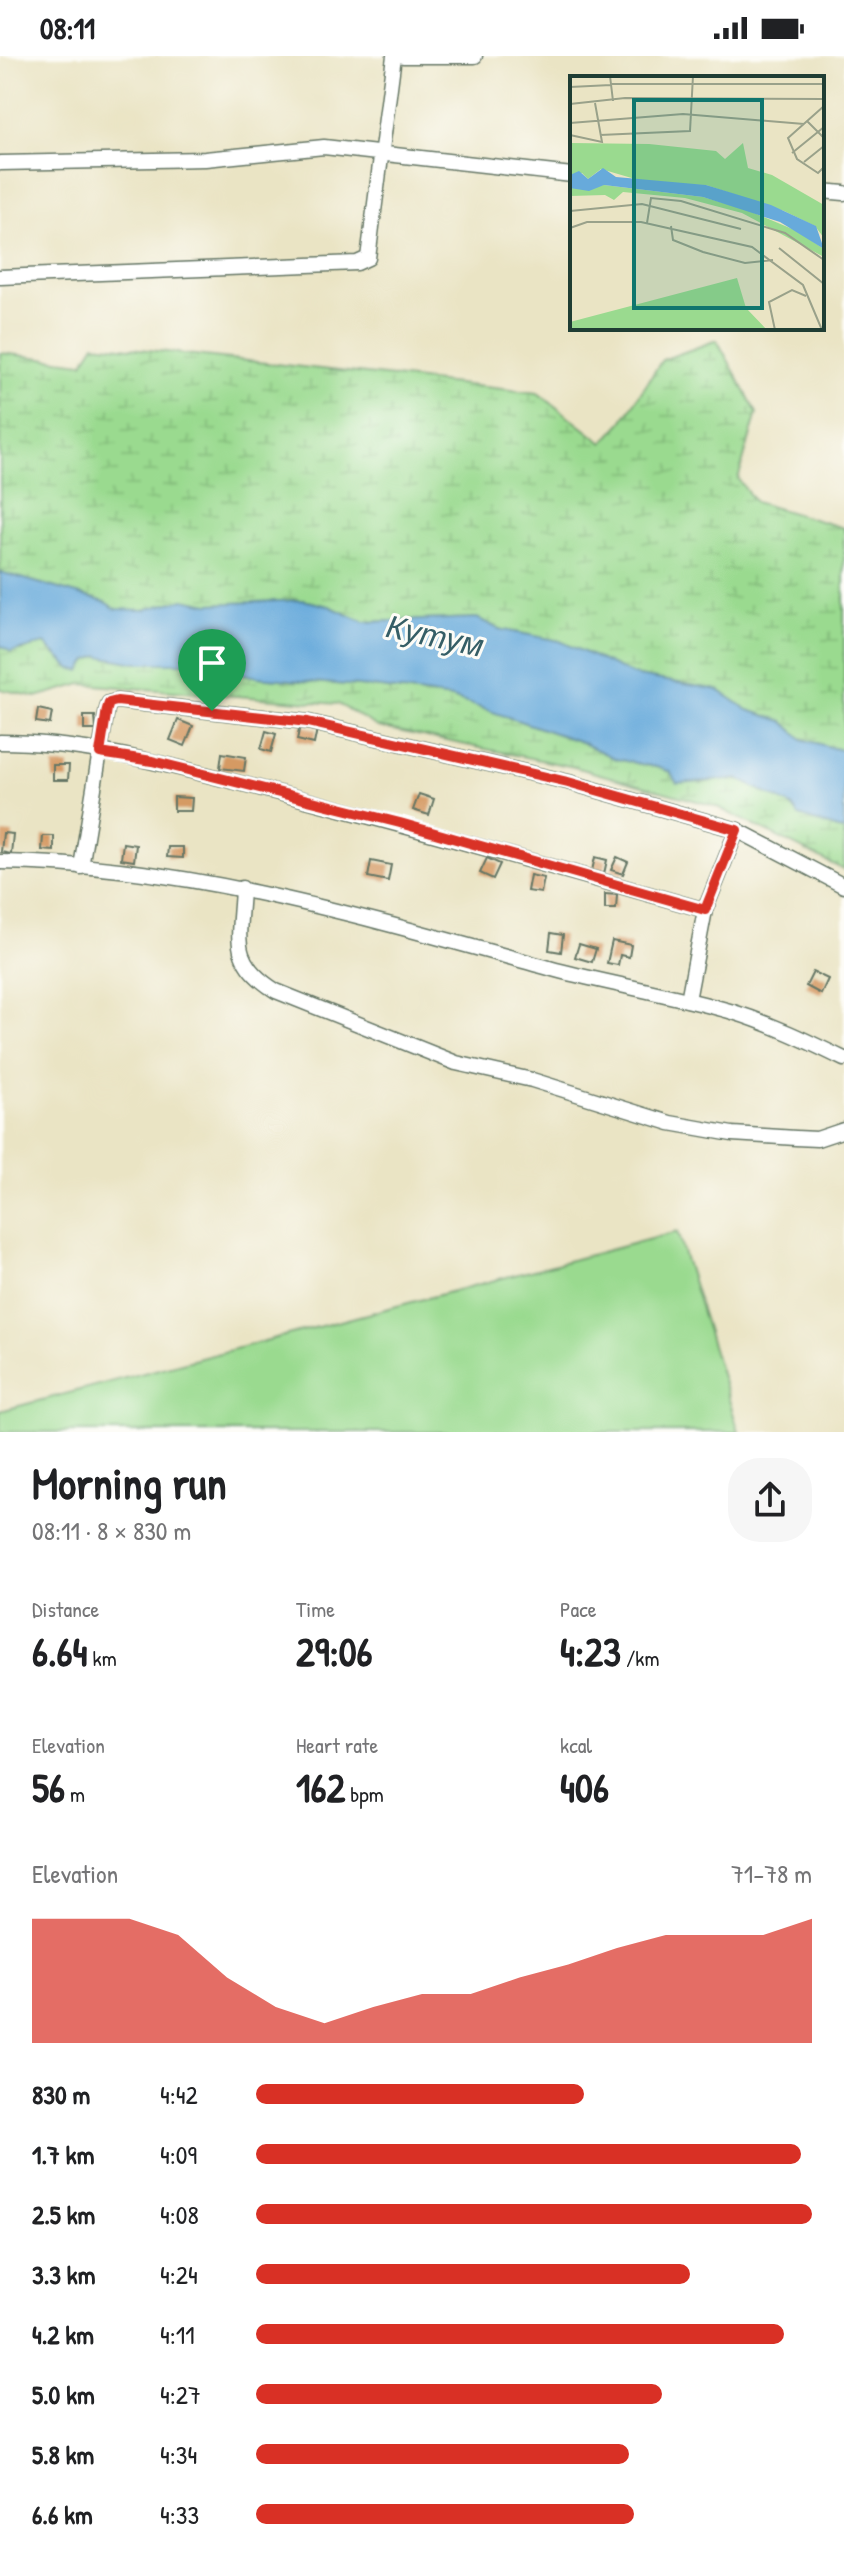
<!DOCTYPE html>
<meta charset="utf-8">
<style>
:root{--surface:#fff;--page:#f6f6f6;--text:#202124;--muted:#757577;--accent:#d93025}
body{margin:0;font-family:"Patrick Hand",sans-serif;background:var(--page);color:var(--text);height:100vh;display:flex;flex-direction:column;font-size:30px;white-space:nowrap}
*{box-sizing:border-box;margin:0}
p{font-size:26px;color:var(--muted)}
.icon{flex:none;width:44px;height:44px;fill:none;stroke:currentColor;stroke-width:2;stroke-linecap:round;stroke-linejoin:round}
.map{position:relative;height:1376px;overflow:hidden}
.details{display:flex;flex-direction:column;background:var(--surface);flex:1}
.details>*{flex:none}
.pin{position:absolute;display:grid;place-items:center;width:68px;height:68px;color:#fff;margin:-82px -34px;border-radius:50% 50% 50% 0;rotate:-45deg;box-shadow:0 0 8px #0007}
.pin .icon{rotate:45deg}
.round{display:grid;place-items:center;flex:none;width:84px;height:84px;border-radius:32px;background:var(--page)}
.summary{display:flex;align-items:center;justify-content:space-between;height:136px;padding:0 32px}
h1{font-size:44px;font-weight:700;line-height:60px}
.metrics{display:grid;grid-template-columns:repeat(3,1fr);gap:12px;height:136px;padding:8px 32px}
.metrics div{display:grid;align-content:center}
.metrics b{font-size:40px;font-weight:700}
.metrics small{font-size:22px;font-weight:400}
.metrics p{font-size:22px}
.chart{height:224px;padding:16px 32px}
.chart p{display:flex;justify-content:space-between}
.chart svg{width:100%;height:144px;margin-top:8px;fill:var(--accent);opacity:.7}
ul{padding:0 32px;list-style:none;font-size:26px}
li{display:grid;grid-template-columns:128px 96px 1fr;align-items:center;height:60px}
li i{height:20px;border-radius:10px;background:var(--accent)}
.status{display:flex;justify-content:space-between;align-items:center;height:56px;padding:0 40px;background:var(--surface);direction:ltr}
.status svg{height:22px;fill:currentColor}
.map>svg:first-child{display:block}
.wetland{fill:url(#wetland-marsh);stroke:#5c8c62;stroke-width:2}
.park{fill:#9ada8f;stroke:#5c8c62;stroke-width:2}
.water{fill:#67aadb;stroke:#437488;stroke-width:2}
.building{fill:#d59a64}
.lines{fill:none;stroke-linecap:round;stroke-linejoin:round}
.minor-casing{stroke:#676;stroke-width:17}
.minor{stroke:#fff;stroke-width:14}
.route-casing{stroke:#fff;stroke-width:16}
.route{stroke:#d93025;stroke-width:10}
.labels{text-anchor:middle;stroke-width:6;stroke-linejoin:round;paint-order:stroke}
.water-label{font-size:32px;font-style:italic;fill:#355e66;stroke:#fdfcf7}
.inset-road{fill:none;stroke:#99a18a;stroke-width:2}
.view{fill:#0f766e;fill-opacity:0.15;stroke:#0f766e;stroke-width:4}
.inset-edge{fill:none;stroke:#1f3d34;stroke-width:4}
</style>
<div class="status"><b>08:11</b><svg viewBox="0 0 49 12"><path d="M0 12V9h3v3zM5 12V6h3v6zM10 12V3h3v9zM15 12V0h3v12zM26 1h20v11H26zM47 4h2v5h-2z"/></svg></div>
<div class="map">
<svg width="844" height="1376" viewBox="0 0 844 1376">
<defs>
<pattern id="wetland-marsh" width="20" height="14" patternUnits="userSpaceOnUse" patternTransform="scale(2)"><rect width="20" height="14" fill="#9ada8f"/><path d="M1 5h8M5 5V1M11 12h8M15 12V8" fill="none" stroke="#84bc7c"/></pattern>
</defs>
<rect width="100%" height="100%" fill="#fdfcf7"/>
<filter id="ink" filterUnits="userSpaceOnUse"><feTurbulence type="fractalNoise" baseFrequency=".0125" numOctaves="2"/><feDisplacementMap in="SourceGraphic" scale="16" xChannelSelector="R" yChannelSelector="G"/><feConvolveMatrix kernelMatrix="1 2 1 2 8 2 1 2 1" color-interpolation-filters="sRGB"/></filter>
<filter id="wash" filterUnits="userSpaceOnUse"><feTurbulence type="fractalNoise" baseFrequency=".006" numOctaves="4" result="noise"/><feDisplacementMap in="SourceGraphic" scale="32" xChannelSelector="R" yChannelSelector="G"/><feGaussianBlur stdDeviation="1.8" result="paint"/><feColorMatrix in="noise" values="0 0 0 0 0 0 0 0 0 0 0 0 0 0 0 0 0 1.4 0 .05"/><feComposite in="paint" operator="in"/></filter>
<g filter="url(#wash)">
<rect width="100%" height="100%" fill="#eae4c4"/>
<!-- wetland -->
<g class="wetland">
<path d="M 717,284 L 757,357 L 738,423 L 755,446 L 844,472 L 844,695 L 802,683 L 783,665 L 748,654 L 718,634 L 633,619 L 560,585 L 499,573 L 477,562 L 364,566 L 329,550 L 303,544 L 209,548 L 184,543 L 144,554 L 116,554 L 105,546 L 0,516 L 0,297 L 83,307 L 95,288 L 538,337 L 603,387 L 622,366 L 662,304 Z"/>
<path d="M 45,588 L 70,612 L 99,600 L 136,607 L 198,607 L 257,621 L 381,632 L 452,642 L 581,686 L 616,703 L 660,712 L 701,727 L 725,723 L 750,726 L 792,750 L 799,759 L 844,775 L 844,814 L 715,750 L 574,711 L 378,671 L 338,648 L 82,628 L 36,641 L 0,633 L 0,589 L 22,595 L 33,589 Z"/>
</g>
<!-- park -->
<path class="park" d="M 677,1176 L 739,1376 L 0,1376 L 0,1355 Z"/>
<!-- water -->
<path class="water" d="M 0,516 L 105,546 L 116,553 L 144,554 L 184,543 L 209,548 L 303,544 L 329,550 L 364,566 L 477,562 L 499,573 L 560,585 L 633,619 L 718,634 L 748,654 L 783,665 L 802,683 L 844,695 L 844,775 L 799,760 L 792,750 L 738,723 L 677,727 L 670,716 L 660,712 L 616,703 L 581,686 L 452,642 L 381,632 L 257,621 L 198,607 L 136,607 L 99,600 L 88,604 L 81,615 L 70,612 L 45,588 L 11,596 L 0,589 Z"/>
<g id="blocks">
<!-- building -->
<g class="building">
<path d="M 38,653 L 52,656 L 50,668 L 36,666 Z"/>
<path d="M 84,660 L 95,660 L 96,674 L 84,674 Z"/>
<path d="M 178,664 L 193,670 L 185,690 L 170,684 Z"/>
<path d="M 300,669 L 317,673 L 314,688 L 297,684 Z"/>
<path d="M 266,675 L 276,678 L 271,696 L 261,693 Z"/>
<path d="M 222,697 L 246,701 L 244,715 L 220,712 Z"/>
<path d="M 53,709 L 69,709 L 68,724 L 53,724 Z"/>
<path d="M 419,738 L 434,743 L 429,759 L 413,754 Z"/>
<path d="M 174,741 L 192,742 L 191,755 L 174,755 Z"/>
<path d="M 3,777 L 13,778 L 11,798 L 1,796 Z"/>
<path d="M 43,780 L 54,780 L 54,795 L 42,794 Z"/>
<path d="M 123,787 L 136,789 L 134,805 L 121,803 Z"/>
<path d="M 168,791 L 183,791 L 183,802 L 167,801 Z"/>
<path d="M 595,801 L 607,804 L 604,818 L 592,815 Z"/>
<path d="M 617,801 L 628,806 L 623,818 L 611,814 Z"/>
<path d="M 487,802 L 500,808 L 493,823 L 480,817 Z"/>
<path d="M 371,805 L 391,809 L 388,825 L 368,821 Z"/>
<path d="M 530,819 L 544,822 L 541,837 L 527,835 Z"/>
<path d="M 605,838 L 617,839 L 616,853 L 605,853 Z"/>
<path d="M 551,877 L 563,879 L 561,896 L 549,894 Z"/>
<path d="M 612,885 L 631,889 L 629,901 L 620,899 L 618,909 L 607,907 Z"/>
<path d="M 579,888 L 596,893 L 592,906 L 575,901 Z"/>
<path d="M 813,916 L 828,923 L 821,938 L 806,930 Z"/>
</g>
</g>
</g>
<g filter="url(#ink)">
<use href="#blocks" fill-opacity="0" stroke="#676" stroke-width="2"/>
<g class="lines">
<defs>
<g id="minor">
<path d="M 403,0 L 475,0"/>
<path d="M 0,107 L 205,103 L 324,91 L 572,119"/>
<path d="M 822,135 L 844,137"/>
<path d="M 0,221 L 357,207 L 368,202 L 394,0"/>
<path d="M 0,686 C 90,686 179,712 267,734 C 414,771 559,813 705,854"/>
<path d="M 0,806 C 191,808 374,864 556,914 C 615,929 675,939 733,956 C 772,968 807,985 844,1003"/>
<path d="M 81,811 L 107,653 L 109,647 L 117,645 L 308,666 L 568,726 L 737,774 L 844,830"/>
<path d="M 242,832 C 240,883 228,905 276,935 L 456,1007 L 532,1024 L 670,1067 L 732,1078 L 796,1082 L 817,1083 L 844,1074"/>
<path d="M 688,944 L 705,854 L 737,774"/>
</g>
</defs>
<!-- minor casing -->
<use href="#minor" class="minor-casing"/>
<!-- minor -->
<use href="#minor" class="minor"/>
</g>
</g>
<g class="lines" filter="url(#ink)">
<defs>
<path id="route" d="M 117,645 L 308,666 L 568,726 L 737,774 L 705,854 L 400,767 L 152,705 L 100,697 L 107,653 L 109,647 Z"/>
</defs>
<!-- route casing -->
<use href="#route" class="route-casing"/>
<!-- route -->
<use href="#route" class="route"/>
</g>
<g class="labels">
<!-- water labels -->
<g class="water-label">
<text transform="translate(435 580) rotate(12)" y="11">Кутум</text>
</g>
</g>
<!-- overview -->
<g transform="translate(570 20)">
<rect width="254" height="254" fill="#eae4c4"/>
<path d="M 1,67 L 79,68 L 146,75 L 155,83 L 173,67 L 178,92 L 202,99 L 254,129 L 254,162 L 245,150 L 214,135 L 136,109 L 82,108 L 31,93 L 18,103 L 12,97 L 0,99 ZM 34,109 L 133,121 L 177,134 L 227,155 L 254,173 L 254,181 L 172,137 L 115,122 L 53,116 L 44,124 L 35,119 L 0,120 L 0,112 Z" fill="#9ada8f"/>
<path d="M 167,202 L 176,232 L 197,254 L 0,254 L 0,246 Z" fill="#9ada8f"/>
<path d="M 33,92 L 46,101 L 136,109 L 201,129 L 246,150 L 254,173 L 210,146 L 133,121 L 34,109 L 19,115 L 0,112 L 0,99 L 9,95 L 18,103 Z" fill="#67aadb"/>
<path class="inset-road" d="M 40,0 L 43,25M 40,8 L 254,8M 0,11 L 41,9M 0,28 L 55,22 L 254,23M 254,30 L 218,62 L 227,83 L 248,97 L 254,91M 237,45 L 254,62M 0,47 L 113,38 L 234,48M 0,59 L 32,66 L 25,27M 30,59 L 120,55 L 123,0M 222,77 L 254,51M 234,86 L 254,70M 0,135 L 72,128 L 171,153M 77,147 L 81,122 L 111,125 L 215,157 L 254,184M 101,150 L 103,164 L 133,176 L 175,187 L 203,184M 0,152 L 17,146 L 71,146 L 182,171 L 233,209 L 252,254M 209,172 L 254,208M 205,254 L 199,226 L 222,214 L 236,220"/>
<path class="view" d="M 64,24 L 192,24 L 192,232 L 64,232 Z"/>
<rect width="254" height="254" class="inset-edge"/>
</g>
</svg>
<div class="pin" style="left:212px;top:655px;background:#1e9e55"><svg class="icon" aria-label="arrive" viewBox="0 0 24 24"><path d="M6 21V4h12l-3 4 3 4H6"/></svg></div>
</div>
<section class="details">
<div class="summary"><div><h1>Morning run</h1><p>08:11 · 8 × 830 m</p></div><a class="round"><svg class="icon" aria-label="share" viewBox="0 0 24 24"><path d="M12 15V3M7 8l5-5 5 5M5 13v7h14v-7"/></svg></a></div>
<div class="metrics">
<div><p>Distance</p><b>6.64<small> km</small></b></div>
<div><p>Time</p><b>29:06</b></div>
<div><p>Pace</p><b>4:23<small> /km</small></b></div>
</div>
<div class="metrics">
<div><p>Elevation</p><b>56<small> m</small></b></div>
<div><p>Heart rate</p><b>162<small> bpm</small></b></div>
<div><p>kcal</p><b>406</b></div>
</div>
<div class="chart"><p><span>Elevation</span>71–78 m</p>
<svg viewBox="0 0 160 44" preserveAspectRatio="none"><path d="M0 44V6L10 6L20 6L30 11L40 24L50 33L60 38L70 33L80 29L90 29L100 24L110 20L120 15L130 11L140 11L150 11L160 6V44z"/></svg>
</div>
<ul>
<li><b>830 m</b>4:42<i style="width:59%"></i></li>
<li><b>1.7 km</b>4:09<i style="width:98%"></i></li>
<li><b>2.5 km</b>4:08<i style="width:100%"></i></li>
<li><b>3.3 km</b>4:24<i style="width:78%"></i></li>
<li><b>4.2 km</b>4:11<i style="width:95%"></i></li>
<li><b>5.0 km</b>4:27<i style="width:73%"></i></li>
<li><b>5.8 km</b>4:34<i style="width:67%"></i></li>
<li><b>6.6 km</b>4:33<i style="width:68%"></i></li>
</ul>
</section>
